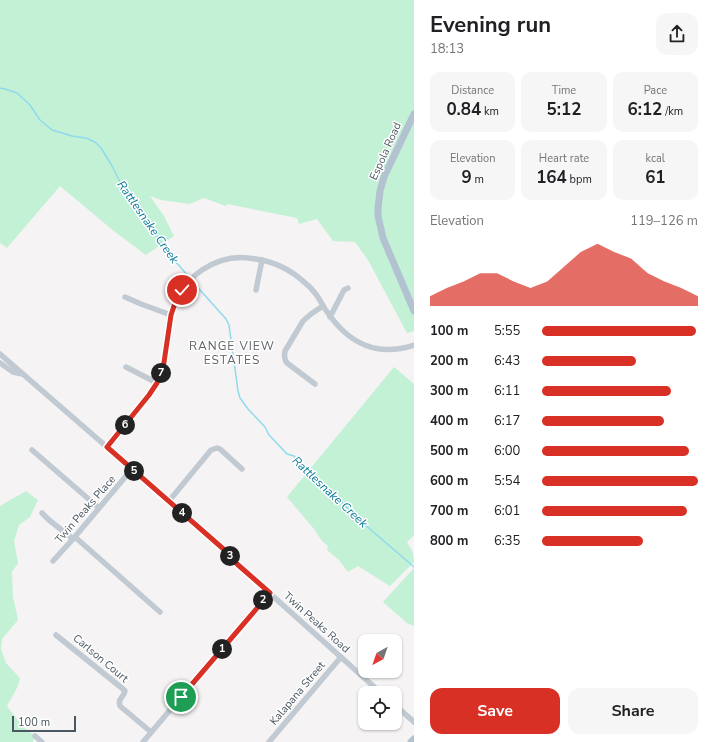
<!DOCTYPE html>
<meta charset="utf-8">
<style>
:root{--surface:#fff;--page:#f6f6f6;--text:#202124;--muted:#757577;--accent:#d93025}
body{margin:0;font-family:"Nunito Sans",sans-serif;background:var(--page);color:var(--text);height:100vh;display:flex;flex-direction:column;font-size:15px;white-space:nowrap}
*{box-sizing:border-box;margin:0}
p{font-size:13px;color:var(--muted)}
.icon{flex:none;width:22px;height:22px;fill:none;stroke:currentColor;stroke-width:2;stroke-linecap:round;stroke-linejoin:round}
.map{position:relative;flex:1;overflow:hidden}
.details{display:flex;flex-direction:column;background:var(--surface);width:300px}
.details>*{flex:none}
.needle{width:26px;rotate:220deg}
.tools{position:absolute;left:358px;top:634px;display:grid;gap:8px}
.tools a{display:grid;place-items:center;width:44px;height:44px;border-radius:8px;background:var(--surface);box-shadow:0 1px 3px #0004;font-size:20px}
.scale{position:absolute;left:12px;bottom:10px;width:64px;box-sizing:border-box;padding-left:4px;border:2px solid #4a5661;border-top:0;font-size:11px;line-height:14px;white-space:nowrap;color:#4a5661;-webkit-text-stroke:3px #fff;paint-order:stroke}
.pin{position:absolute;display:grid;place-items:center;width:34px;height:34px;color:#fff;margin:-17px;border:2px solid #fff;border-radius:50%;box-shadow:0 1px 4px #0007}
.km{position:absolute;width:20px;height:20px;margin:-10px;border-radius:50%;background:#222;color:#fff;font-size:11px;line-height:20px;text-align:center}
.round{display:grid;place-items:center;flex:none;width:42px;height:42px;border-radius:12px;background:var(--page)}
.headline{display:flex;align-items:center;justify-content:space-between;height:68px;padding:0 16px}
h1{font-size:22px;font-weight:700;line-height:30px}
.figures{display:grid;grid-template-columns:repeat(3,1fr);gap:6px;height:68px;padding:4px 16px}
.figures div{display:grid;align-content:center;border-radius:10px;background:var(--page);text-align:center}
.figures b{font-size:17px;font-weight:700}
.figures small{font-size:11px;font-weight:400}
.figures p{font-size:11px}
.chart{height:112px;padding:8px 16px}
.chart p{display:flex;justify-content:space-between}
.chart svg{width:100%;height:72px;margin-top:4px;fill:var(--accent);opacity:.7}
.primary-button{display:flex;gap:8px;margin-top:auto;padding:8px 16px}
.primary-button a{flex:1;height:46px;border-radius:12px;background:var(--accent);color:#fff;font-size:16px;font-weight:700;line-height:46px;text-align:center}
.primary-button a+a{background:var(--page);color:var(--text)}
ul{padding:0 16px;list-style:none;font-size:13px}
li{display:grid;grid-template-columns:64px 48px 1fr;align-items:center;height:30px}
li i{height:10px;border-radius:5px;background:var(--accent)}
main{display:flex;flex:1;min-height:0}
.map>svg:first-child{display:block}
.green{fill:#c3f1d5}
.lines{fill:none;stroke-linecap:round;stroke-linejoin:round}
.stream{stroke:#90daee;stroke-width:1.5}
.minor{stroke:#c1cad2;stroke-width:5.5}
.major{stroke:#b3c2d1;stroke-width:7}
.route-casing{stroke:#fff;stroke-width:8}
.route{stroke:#d93025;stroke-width:5}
.labels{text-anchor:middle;stroke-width:3;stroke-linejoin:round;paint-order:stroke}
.street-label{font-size:11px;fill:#4a5661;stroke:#fff}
.water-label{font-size:12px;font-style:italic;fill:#0c7c9b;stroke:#fff}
.neighbourhood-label{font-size:12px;letter-spacing:1px;fill:#5f6368;stroke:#fff}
</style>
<main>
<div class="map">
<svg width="414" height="742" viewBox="0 0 414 742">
<rect width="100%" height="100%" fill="#f5f3f3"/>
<!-- green -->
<g class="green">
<path d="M 0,0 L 414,0 L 414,331 L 407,333 L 368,260 L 355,242 L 333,241 L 317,219 L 299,224 L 297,218 L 227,204 L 226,206 L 204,198 L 189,204 L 161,200 L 150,196 L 164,216 L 174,236 L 146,255 L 115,232 L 60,186 L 7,248 L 0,243 Z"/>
<path d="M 394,367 L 414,384 L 414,535 L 407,542 L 413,553 L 414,562 L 390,586 L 358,566 L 348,572 L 339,560 L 327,550 L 328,546 L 322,541 L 314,529 L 287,497 Z"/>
<path d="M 26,491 L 38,500 L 30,517 L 19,525 L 14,541 L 18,563 L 12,572 L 13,597 L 18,620 L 2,639 L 1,649 L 6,663 L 20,678 L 18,686 L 7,706 L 22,726 L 35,736 L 33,742 L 0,742 L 0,506 Z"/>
<path d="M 414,568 L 414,626 L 407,623 L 383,602 Z"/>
</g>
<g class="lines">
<!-- stream -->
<g class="stream">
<path d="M 0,88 L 5,89 L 17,93 L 30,105 L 40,120 L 52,130 L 72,136 L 86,138 L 95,142 L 101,148 L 112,166 L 125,192 L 151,228 L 167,252 L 190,278"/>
<path d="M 192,281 L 226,319 L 229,325 L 238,391 L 240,398 L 248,409 L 265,427 L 269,435 L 287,454 L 294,456 L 363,523 L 414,567"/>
</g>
<!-- minor -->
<g class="minor">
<path d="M 256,290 L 262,260"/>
<path d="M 125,297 L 141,304 L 171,315"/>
<path d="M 330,317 L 344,290 L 348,288"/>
<path d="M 0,354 L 169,501 L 227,553 L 237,564 L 381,693"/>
<path d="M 0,363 L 13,372 L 22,374"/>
<path d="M 126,367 L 157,383"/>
<path d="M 315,384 L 287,363 C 284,359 284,356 285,351 L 303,321 L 311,314 L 323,306"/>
<path d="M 107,447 C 117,435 127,423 136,412 C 145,401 154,390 160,377 C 164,367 165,357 166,347 C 168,336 168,325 171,314 C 176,297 187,280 202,270 C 218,259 237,255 256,259 C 275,262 290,269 304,282 C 308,285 312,289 315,293 C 320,299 323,307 328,313 C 349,344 378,357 414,345"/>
<path d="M 32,450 L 99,508"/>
<path d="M 169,501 L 211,450 L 217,448 L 220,449 L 242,469"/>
<path d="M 42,513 L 49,520 L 73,539"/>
<path d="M 75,537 L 160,612"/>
<path d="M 53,561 L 73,539 L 132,469"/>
<path d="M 56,635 L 123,689 L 125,691 C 124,697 117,699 120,706 L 151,732"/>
<path d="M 395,705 L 414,722"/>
<path d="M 35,736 L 42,742"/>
<path d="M 143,742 L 269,593"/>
<path d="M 269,742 L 341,657"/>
</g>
<!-- major -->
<g class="major">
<path d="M 414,114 L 384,177 L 380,191 L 378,208 L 378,216 L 383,238 L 414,311"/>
<path d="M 411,742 L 414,739"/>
</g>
</g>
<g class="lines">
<defs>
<path id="route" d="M 181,697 L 270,593 L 237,564 L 228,553 L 107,447 L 149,395 L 157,383 L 163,369 L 171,315 L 175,303 L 182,290"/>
</defs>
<!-- route casing -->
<use href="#route" class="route-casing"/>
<!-- route -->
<use href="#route" class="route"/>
</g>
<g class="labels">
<!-- street labels -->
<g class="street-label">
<text transform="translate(385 151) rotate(-66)" y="4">Espola Road</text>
<text transform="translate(85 509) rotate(-49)" y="4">Twin Peaks Place</text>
<text transform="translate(317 622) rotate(42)" y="4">Twin Peaks Road</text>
<text transform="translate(101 658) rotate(40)" y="4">Carlson Court</text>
<text transform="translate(297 693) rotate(-50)" y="4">Kalapana Street</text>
</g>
<!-- water labels -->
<g class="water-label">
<text transform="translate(148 222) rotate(55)" y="4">Rattlesnake Creek</text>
<text transform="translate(330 492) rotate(43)" y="4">Rattlesnake Creek</text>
</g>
<!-- neighbourhood labels -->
<g class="neighbourhood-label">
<text x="232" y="350">RANGE VIEW<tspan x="232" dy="14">ESTATES</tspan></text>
</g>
</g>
</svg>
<div class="tools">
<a><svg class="needle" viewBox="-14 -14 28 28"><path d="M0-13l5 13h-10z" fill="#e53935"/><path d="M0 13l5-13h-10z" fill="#757577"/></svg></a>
<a><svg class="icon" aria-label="locate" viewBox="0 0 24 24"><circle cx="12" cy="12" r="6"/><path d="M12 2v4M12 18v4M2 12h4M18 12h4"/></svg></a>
</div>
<div class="scale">100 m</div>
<div class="pin" style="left:181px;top:697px;background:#1e9e55"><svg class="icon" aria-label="arrive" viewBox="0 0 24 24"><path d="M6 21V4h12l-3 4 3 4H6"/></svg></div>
<div class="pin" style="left:182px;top:290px;background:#d93025"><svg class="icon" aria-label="check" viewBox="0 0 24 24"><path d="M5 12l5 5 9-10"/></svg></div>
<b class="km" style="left:222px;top:649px">1</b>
<b class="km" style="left:263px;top:600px">2</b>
<b class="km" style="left:230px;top:556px">3</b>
<b class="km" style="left:182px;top:513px">4</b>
<b class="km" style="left:134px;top:471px">5</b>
<b class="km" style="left:125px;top:425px">6</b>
<b class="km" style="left:161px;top:373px">7</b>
</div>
<section class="details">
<div class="headline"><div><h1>Evening run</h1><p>18:13</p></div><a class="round"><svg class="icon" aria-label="share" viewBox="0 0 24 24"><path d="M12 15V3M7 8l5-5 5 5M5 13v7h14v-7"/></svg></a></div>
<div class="figures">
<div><p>Distance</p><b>0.84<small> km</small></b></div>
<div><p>Time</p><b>5:12</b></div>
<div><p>Pace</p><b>6:12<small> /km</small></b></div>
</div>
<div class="figures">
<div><p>Elevation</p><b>9<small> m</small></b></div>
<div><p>Heart rate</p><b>164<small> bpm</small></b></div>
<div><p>kcal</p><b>61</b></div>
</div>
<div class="chart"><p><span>Elevation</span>119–126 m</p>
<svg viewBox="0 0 160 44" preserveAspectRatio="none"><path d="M0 44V38L10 33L20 29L30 24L40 24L50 29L60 33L70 29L80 20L90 11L100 6L110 11L120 15L130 24L140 29L150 33L160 38V44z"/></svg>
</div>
<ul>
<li><b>100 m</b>5:55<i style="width:99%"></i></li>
<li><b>200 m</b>6:43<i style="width:60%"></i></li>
<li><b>300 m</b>6:11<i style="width:83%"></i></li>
<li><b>400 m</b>6:17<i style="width:78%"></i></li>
<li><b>500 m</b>6:00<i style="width:94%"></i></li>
<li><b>600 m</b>5:54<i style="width:100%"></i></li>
<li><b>700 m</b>6:01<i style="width:93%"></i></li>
<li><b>800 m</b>6:35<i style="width:65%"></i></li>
</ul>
<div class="primary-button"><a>Save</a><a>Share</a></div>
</section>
</main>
